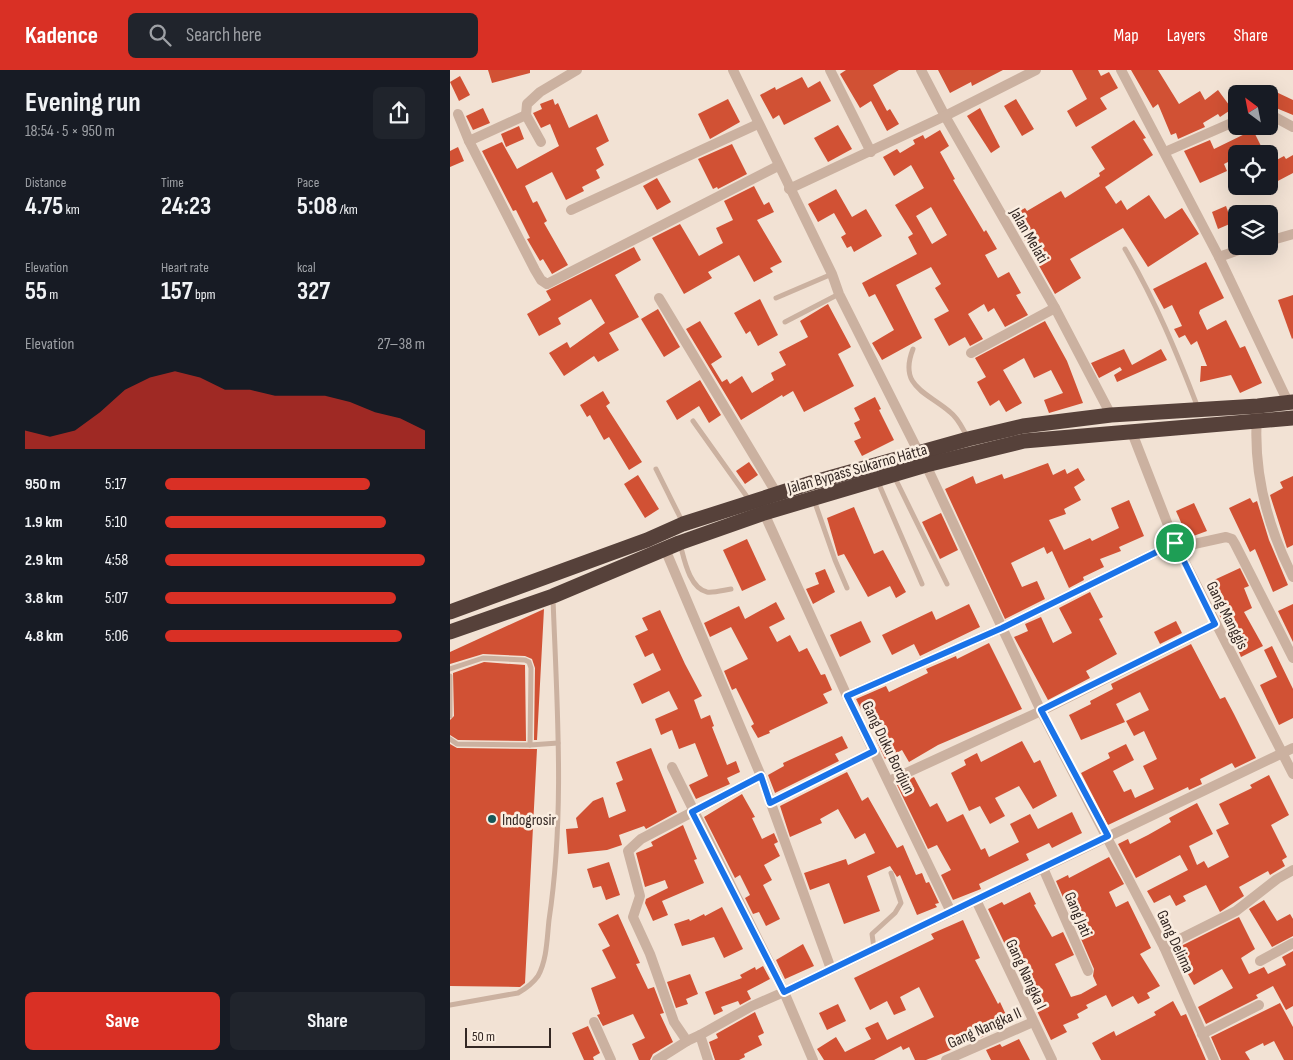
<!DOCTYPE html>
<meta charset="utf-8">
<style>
:root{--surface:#171b24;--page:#20242c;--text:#f1f3f6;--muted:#9ea1a6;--accent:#d93025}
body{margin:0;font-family:"Sofia Sans Condensed",sans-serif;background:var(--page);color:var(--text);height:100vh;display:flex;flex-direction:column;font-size:19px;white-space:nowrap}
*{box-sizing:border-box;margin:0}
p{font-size:16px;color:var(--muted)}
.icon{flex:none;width:28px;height:28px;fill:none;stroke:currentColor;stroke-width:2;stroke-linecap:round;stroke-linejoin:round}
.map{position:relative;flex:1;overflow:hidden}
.panel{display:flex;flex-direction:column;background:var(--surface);width:450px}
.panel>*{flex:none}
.needle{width:32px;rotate:328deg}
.buttons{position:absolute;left:778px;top:15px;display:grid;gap:10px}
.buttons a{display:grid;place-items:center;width:50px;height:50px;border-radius:8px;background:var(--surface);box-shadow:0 5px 20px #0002;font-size:25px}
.scale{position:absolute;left:15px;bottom:12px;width:86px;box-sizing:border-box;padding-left:5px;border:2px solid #342824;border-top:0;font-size:14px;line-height:18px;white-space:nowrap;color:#342824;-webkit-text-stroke:4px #faede0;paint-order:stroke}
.pin{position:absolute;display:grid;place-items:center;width:42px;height:42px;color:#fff;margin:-21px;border:2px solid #fff;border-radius:50%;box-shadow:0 1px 5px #0007}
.round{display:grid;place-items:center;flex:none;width:52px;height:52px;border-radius:8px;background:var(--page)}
.summary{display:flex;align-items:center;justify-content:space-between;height:85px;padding:0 25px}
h1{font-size:28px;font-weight:700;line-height:38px}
.stats{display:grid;grid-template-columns:repeat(3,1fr);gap:8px;height:85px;padding:5px 25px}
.stats div{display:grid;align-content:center}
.stats b{font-size:25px;font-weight:700}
.stats small{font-size:14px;font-weight:400}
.stats p{font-size:14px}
.chart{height:140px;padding:10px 25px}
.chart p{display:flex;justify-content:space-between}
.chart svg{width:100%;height:90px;margin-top:5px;fill:var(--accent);opacity:.7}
.action{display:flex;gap:10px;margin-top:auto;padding:10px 25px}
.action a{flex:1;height:58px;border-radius:8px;background:var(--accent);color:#fff;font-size:20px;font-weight:700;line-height:58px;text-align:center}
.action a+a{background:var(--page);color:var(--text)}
ul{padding:0 25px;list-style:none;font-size:16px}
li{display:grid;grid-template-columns:80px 60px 1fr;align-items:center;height:38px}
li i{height:12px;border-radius:6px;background:var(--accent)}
header{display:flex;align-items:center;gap:30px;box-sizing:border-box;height:70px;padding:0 25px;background:var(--accent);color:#fff}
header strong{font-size:24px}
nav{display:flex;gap:28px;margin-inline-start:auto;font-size:18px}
.search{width:350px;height:45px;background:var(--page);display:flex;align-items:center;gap:12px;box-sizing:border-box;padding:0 18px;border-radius:8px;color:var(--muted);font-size:19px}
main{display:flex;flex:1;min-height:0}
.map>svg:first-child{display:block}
.building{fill:#d15134;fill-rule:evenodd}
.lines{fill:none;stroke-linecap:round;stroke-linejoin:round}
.lane{stroke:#cbb1a0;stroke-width:5}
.street{stroke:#cbb1a0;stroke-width:10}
.highway{stroke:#56413a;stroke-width:15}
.route-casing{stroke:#fff;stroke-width:10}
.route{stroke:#1a73e8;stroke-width:6}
.poi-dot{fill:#165858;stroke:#faede0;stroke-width:2}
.labels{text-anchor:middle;stroke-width:5;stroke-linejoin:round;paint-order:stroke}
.street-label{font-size:16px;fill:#342824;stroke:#faede0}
.poi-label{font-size:16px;fill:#342824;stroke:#faede0;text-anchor:start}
</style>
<header>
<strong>Kadence</strong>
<div class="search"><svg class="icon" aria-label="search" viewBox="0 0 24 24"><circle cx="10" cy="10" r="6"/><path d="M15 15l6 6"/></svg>Search here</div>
<nav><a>Map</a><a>Layers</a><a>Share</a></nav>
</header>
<main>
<section class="panel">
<div class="summary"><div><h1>Evening run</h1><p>18:54 · 5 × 950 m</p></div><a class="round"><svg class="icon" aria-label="share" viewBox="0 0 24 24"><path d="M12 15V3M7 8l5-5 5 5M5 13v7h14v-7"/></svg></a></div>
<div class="stats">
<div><p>Distance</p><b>4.75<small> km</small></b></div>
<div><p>Time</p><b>24:23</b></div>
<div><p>Pace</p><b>5:08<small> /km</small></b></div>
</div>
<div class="stats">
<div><p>Elevation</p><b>55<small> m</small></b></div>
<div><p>Heart rate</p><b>157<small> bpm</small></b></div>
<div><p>kcal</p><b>327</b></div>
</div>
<div class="chart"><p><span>Elevation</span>27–38 m</p>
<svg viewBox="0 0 160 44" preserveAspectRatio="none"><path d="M0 44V35L10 38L20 35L30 26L40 15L50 9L60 6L70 9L80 15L90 15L100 18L110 18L120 18L130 21L140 26L150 29L160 35V44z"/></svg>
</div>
<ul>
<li><b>950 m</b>5:17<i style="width:79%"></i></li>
<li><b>1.9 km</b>5:10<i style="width:85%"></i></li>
<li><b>2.9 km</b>4:58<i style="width:100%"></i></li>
<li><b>3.8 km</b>5:07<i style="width:89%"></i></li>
<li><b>4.8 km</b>5:06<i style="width:91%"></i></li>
</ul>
<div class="action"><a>Save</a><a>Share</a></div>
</section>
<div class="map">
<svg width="843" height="990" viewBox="0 0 843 990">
<rect width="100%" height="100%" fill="#f2e2d4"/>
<!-- building -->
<g class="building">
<path d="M 38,0 L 80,0 L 80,3 L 42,13 Z"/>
<path d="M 396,0 L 449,0 L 423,15 L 437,41 L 440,39 L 449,54 L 437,61 L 421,31 L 410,38 L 390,4 Z"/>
<path d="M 488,0 L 553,0 L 522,16 L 521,12 L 500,23 Z"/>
<path d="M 622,0 L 648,0 L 651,6 L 659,2 L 668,18 L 650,28 L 657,39 L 626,57 L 617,41 L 637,29 Z"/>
<path d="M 681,0 L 708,0 L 729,34 L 750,21 L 755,30 L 768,20 L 782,39 L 770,47 L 768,44 L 753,53 L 755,57 L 728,69 L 726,63 L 721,65 L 708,34 L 703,38 Z"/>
<path d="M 10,6 L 20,25 L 9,31 L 0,12 Z"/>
<path d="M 352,7 L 358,18 L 370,11 L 381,31 L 334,55 L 329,45 L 323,49 L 310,25 L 325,17 L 326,20 Z"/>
<path d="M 824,21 L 843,30 L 843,45 L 819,35 Z"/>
<path d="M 103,29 L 105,35 L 108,33 L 119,58 L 147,44 L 159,71 L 146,78 L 154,95 L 146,100 L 150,108 L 132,117 L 134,121 L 116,130 L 102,102 L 75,116 L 83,133 L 87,131 L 97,151 L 94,153 L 118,195 L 102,204 L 93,189 L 90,191 L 77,169 L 80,168 L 66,140 L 63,141 L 32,81 L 52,72 L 67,99 L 109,76 L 100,54 L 91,58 L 83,43 L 92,39 L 90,34 Z"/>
<path d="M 278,29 L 290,52 L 260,69 L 248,44 Z"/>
<path d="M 566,29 L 584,59 L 572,66 L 554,36 Z"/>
<path d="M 33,38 L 40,53 L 23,60 L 16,46 Z"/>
<path d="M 530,38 L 550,77 L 541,83 L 517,46 Z"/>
<path d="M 684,50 L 696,68 L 693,69 L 703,85 L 655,117 L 666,134 L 671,130 L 677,140 L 699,125 L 715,149 L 732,138 L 749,164 L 698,197 L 673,158 L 620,189 L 631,208 L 605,224 L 561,146 L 575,138 L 577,141 L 611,121 L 615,128 L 650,106 L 649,103 L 655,99 L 641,77 Z"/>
<path d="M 388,55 L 402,79 L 378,92 L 364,68 Z"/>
<path d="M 69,56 L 74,69 L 56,77 L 51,64 Z"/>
<path d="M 490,60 L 499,76 L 490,82 L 505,109 L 503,110 L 534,162 L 536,160 L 547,179 L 535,185 L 548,208 L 559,202 L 571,223 L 566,225 L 578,245 L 555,257 L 544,238 L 538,242 L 534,234 L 518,244 L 533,269 L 520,276 L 515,267 L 499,276 L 484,249 L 499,241 L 485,218 L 491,214 L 481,197 L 446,215 L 472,268 L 432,290 L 422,273 L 444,260 L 425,224 L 419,227 L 412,213 L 467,184 L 458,167 L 463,164 L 445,135 L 474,118 L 461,95 L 444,106 L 433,87 L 447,79 L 450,83 L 465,74 L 463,70 L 473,65 L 475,69 ZM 481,137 L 497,165 L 482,174 L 466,146 Z"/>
<path d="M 803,60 L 815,84 L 786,84 L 786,88 L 774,94 L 777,101 L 750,113 L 734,81 L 760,70 L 764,79 Z"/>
<path d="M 282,74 L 297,104 L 268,119 L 267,117 L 263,119 L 248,89 Z"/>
<path d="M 8,77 L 14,91 L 0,97 L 0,81 Z"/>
<path d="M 843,85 L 843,103 L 824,113 L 819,102 L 819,94 L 834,86 L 836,89 Z"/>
<path d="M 207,108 L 221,132 L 207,140 L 193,116 Z"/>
<path d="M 304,116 L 314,135 L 319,132 L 324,142 L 307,150 L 332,192 L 320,198 L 323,202 L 304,212 L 289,185 L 258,202 L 262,208 L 234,224 L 202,168 L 230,154 L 249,186 L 273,173 L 266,158 L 283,150 L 274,131 Z"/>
<path d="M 386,119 L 402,147 L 416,139 L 432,166 L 404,182 L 401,176 L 397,178 L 391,167 L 396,164 L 384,143 L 368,152 L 358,134 Z"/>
<path d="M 776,136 L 782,153 L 768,159 L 762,142 Z"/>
<path d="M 184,177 L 191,190 L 165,205 L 189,247 L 159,263 L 169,280 L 148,292 L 144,286 L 114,306 L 99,283 L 117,272 L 120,278 L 155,253 L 141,229 L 108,248 L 111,254 L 89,266 L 77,244 L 101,230 L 96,221 Z"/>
<path d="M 756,192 L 774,228 L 750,240 L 749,243 L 757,260 L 776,250 L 790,278 L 795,276 L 812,313 L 790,323 L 781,305 L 750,312 L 751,296 L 757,296 L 747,271 L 741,275 L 735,265 L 729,268 L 724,259 L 732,256 L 722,235 L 714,239 L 703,219 Z"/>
<path d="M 843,225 L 843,268 L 842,269 L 828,230 Z"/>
<path d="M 310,229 L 328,265 L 308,276 L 300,261 L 296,264 L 284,243 Z"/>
<path d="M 378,234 L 401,277 L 388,284 L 404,316 L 354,342 L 343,321 L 333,327 L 332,325 L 291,350 L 236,259 L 250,251 L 272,287 L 261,294 L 272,312 L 277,309 L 280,314 L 292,306 L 302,323 L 324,310 L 321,303 L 336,295 L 329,282 L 358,267 L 350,251 Z"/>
<path d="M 208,239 L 230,277 L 214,287 L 191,249 Z"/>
<path d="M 595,251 L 617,291 L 633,333 L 599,343 L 594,330 L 613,323 L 601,300 L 584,308 L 574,288 L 553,300 L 572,333 L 556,342 L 549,330 L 540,336 L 527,312 L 536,307 L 525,288 Z"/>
<path d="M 674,279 L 682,295 L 711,279 L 717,290 L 667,312 L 664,305 L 672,300 L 670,297 L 649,308 L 641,293 Z"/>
<path d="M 250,310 L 271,345 L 259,353 L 249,336 L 227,350 L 216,331 Z"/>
<path d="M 153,321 L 160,333 L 156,336 L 192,392 L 179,400 L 159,367 L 154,370 L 140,345 L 137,347 L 130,335 Z"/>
<path d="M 425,327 L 431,339 L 429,340 L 444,370 L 412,386 L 404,371 L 411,368 L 404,353 L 410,350 L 404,338 Z"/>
<path d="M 299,392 L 308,405 L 295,414 L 286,401 Z"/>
<path d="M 598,393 L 603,405 L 615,399 L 617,404 L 628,398 L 635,410 L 624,417 L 631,430 L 614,439 L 616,444 L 599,450 L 614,480 L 640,468 L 642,471 L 669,458 L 661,438 L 679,430 L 694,466 L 669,477 L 671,481 L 650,489 L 654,497 L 633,507 L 634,510 L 619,518 L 602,481 L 597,484 L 594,477 L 561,493 L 572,517 L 587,511 L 595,529 L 555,549 L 495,419 L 523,406 L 526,414 L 552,404 L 554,409 Z"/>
<path d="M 188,405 L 209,439 L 195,448 L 174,414 Z"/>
<path d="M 843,406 L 843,475 L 837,478 L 820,425 L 833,418 L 830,412 Z"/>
<path d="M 800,428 L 803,433 L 807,431 L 819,470 L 838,515 L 823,522 L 805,479 L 800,482 L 779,438 Z"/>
<path d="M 744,433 L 757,461 L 738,468 L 726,441 Z"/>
<path d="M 404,437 L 424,484 L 433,480 L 456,522 L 446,528 L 440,516 L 418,527 L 394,484 L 388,486 L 377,448 Z"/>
<path d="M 491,443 L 508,480 L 490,489 L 472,452 Z"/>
<path d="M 297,469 L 316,510 L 292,521 L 273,480 Z"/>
<path d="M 790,498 L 799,516 L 794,518 L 802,538 L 794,542 L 813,576 L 791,587 L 777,552 L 774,554 L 766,539 L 775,535 L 764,510 Z"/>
<path d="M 375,499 L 385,522 L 363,534 L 356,519 L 369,514 L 365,503 Z"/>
<path d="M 640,522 L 653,547 L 649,549 L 667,584 L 636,601 L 640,608 L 598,630 L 564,567 L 578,561 L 575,554 L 591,547 L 603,573 L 622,563 L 609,538 Z"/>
<path d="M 326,532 L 335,549 L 319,557 L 327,572 L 340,565 L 349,582 L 357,578 L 371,605 L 375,604 L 382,620 L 373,624 L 378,633 L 319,661 L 320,663 L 308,668 L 301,656 L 304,654 L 286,618 L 282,620 L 274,601 L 298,589 L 281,557 L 260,567 L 254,553 L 289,536 L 295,549 Z"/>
<path d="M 519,534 L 530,557 L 470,586 L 464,574 L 442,585 L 432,565 L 482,541 L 486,550 Z"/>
<path d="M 843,534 L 843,572 L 828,541 Z"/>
<path d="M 94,539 L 87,670 L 84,670 L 85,598 L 82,589 L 75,586 L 33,584 L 0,594 L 0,582 Z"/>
<path d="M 210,540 L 235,594 L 252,626 L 244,630 L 251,649 L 260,645 L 264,656 L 262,657 L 277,695 L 286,691 L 290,702 L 277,708 L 280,714 L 246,729 L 239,715 L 258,706 L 245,673 L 229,679 L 222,660 L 211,665 L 205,649 L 228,639 L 219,621 L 192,634 L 183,614 L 211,600 L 203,583 L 195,587 L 185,566 L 198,560 L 192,548 Z"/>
<path d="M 411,551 L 421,572 L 390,587 L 380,565 Z"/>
<path d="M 726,551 L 732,563 L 710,574 L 704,562 Z"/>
<path d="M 539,573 L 572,639 L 488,675 L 459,692 L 452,680 L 435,689 L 426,670 L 432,667 L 416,636 L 411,639 L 406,629 L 436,616 L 439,622 L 478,603 L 476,599 L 506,586 L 507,589 Z"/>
<path d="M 741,574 L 770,629 L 775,627 L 784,644 L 806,688 L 785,698 L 782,693 L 750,709 L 752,714 L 739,720 L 738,717 L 658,755 L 631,703 L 660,688 L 658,683 L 676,674 L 684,690 L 663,701 L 674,722 L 681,719 L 685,728 L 704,719 L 693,696 L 707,689 L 694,661 L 684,666 L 676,651 L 699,640 L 690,622 L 666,634 L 675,652 L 631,670 L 619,645 L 641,634 L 640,631 L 663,619 L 661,614 Z"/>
<path d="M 822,576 L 843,619 L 843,648 L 829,655 L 810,615 L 827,607 L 814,580 Z"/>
<path d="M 34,592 L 75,595 L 76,671 L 8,670 L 0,665 L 0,650 L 4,646 L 3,603 Z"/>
<path d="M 392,666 L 398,678 L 385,684 L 389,691 L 325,723 L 318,705 L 334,696 L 333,693 Z"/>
<path d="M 572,671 L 584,693 L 590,690 L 607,726 L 583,739 L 569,716 L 545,728 L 555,746 L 540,754 L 530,736 L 519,741 L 501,703 L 516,695 L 514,690 L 527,683 L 531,692 Z"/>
<path d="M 0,674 L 7,678 L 87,679 L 75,913 L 70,917 L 0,916 Z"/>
<path d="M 201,678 L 227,742 L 196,759 L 194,756 L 169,765 L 172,775 L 157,780 L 118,784 L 116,759 L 128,758 L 126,748 L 143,731 L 153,727 L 159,748 L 176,741 L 166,713 L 173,710 L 166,692 Z"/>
<path d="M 397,702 L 412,731 L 418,727 L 447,778 L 453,775 L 466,805 L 472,803 L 476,813 L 479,812 L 489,833 L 485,834 L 487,837 L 467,845 L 450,805 L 447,807 L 440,796 L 417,806 L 430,841 L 394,854 L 379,813 L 360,820 L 354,803 L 396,789 L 398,795 L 425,783 L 415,763 L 405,769 L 388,739 L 370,749 L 372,753 L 340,767 L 330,736 Z"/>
<path d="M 819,705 L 839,745 L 821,755 L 837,787 L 832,790 L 835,796 L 820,805 L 818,801 L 789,817 L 794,826 L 770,842 L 756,815 L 733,826 L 736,831 L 726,836 L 720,825 L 704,833 L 697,821 L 738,800 L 730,785 L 686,808 L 668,774 L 678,769 L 680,774 L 698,765 L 721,752 L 719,748 L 747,733 L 763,764 L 739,776 L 747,795 L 754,791 L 758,798 L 779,787 L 766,760 L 779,754 L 769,734 L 802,718 L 800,715 Z"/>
<path d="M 464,707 L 480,737 L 487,733 L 497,752 L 513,744 L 531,780 L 535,778 L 539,787 L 569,772 L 560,754 L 580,744 L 588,759 L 622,742 L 632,763 L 602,778 L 599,773 L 576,784 L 579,790 L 529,814 L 531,819 L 503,830 L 491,805 L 501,800 L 487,775 L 478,779 L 447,715 Z"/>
<path d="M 292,724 L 305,747 L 302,748 L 312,769 L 324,763 L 328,772 L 324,774 L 330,786 L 314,795 L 322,810 L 313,815 L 330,849 L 316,856 L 309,842 L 303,844 L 295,828 L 300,825 L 290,805 L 285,808 L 254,747 Z"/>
<path d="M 233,755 L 247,789 L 244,790 L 254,813 L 212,831 L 218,845 L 203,851 L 195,833 L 196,829 L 218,818 L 215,810 L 195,817 L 186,783 L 203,776 L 201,772 Z"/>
<path d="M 659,787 L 674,814 L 659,822 L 666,837 L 678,831 L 701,878 L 690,884 L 710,916 L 697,923 L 700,928 L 688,934 L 683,926 L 662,937 L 656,925 L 636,935 L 638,938 L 627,944 L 629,948 L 613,955 L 617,962 L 601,970 L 538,839 L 552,832 L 554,835 L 580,822 L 586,834 L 584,835 L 602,867 L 613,862 L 624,885 L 605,894 L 621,927 L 631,924 L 647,915 L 643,906 L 644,899 L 606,811 L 618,805 L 619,808 Z"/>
<path d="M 159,792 L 170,825 L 156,830 L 151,816 L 143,818 L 137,799 Z"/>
<path d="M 814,830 L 827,851 L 840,844 L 843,849 L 843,866 L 822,877 L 799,839 Z"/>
<path d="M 272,837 L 293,879 L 274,888 L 264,867 L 232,876 L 224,854 L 239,849 L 240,851 L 254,844 L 255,846 Z"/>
<path d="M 168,844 L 190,893 L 186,894 L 198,919 L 204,917 L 214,943 L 210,944 L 223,972 L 203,984 L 200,990 L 189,990 L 182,974 L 195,968 L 183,944 L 153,956 L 147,945 L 150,944 L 141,918 L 166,908 L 152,880 L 160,876 L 148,854 Z"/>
<path d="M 789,847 L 805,879 L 791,888 L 799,904 L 814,897 L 818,904 L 836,895 L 832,887 L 843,881 L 843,936 L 836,940 L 823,916 L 806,925 L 808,928 L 756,954 L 748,937 L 783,918 L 772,899 L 744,915 L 732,893 L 729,894 L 723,880 Z"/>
<path d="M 513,850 L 530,888 L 525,890 L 548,934 L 550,932 L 557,947 L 541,954 L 544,961 L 530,968 L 526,959 L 504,969 L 508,977 L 476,990 L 465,990 L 459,977 L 453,980 L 451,976 L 424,990 L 374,990 L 367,979 L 386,967 L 395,982 L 421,969 L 415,958 L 428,952 L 437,970 L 484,947 L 469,917 L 450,927 L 456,940 L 444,945 L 437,931 L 420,940 L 404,908 L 484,869 L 481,864 Z"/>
<path d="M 353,874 L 364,896 L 335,909 L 326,890 Z"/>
<path d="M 313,896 L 320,909 L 297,921 L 301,929 L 290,935 L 288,931 L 271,937 L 273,941 L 264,945 L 255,922 L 292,908 L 290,905 L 305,897 L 306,900 Z"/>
<path d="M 240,904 L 248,924 L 236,929 L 238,934 L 226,938 L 217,912 Z"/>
<path d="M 723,931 L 731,946 L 736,944 L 756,990 L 651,990 L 642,973 L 664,961 L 666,966 L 706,945 L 704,942 Z"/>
<path d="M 830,933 L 843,957 L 843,990 L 834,990 L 824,971 L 814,976 L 813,973 L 795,982 L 800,990 L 771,990 L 761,967 Z"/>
<path d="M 388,934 L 396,951 L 377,960 L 369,943 Z"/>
<path d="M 305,942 L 314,963 L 308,966 L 312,975 L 294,984 L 295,987 L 289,990 L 265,990 L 259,972 L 268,968 L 266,964 Z"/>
<path d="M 138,956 L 150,983 L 143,987 L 144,990 L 134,990 L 122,963 Z"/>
<path d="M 569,969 L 580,990 L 541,990 L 536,980 L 550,974 L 552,977 Z"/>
</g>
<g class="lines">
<!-- lane -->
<g class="lane">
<path d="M 675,179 C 705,230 727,283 748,338"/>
<path d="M 326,228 L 382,204"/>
<path d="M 335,252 L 389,224"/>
<path d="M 463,279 C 448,317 477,322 500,342 C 509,349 512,358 518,368"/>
<path d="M 243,351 L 300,431"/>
<path d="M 206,399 L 233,453"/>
<path d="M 444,406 L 497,514"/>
<path d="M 428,412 L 472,514"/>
<path d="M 364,430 L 385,490 L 397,518"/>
<path d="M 230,474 C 234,488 239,518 257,522 C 264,523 274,520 281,519"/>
<path d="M 0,599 L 33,588 L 75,590 L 79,592 L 81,598 L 80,675 L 7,674 L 0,669"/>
<path d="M 0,606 L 0,646"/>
<path d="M 80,675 L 108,673"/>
<path d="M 424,878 L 422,864 L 445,843 L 451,833 L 441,803"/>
<path d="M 0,935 L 68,923 C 75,919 83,913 88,906 C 97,890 97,868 99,850 C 115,744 107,636 103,529"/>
</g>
<!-- street -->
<g class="street">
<path d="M 283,0 L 382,204 L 389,224 L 469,383"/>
<path d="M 380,0 L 421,82"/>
<path d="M 471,0 L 495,46 L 605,238 L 661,345"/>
<path d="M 671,0 L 769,187 L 838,332"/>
<path d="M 8,44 L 19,71 L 85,200 L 91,210 L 97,214 L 328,96"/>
<path d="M 819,44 L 843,57"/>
<path d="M 19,71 L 76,45"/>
<path d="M 91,72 L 76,45 L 77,34 L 90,22 L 127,0"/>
<path d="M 715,82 L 786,51"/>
<path d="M 339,119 L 495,46 L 586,0"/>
<path d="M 121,140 L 308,54"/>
<path d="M 819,171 L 843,164"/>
<path d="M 769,187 L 800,176"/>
<path d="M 209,228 L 327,424"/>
<path d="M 521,283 L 605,238"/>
<path d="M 807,345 C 803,402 817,456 843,507"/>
<path d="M 681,360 L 725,473 L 843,704"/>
<path d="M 476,395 L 591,641 L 714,877 L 764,990"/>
<path d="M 314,443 L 397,626 L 501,842"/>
<path d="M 215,479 L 311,706 L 381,899"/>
<path d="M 397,626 L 552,558 L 725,473 L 735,476 L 776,467 L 782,469 L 785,474 L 843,588"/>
<path d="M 222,697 L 334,922 L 302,936 L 250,965 L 258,990"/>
<path d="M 439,711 L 591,641 L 765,554"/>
<path d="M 320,733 L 424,681"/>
<path d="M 593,798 L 638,901"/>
<path d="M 526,830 L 602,990"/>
<path d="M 714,877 L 786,841 L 827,809 L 843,800"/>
<path d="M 810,891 L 843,873"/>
<path d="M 144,952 L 161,990"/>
<path d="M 752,964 L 809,935"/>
<path d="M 250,965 L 237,971 L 224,952 L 200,884 L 183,847 L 190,826 L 178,781 L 191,769 L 311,706"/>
<path d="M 207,990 L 237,971"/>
<path d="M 363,990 L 334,922 L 843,678"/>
<path d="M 496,990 L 583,952"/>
</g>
<!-- highway -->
<g class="highway">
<path d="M 0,542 L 197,470 L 233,454 L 361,413 L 518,369 L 573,356 L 661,345 L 808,336 L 843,332"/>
<path d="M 0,562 L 103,526 L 229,473 L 314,443 L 476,395 L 574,371 L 843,348"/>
</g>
</g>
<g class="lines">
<defs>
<path id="route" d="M 725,473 L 765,554 L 591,640 L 658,766 L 334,922 L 242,742 L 311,706 L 320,733 L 424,681 L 397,626 L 552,558 Z"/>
</defs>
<!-- route casing -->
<use href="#route" class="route-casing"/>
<!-- route -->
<use href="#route" class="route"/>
</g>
<!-- markers -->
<circle class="poi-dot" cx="42" cy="749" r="5"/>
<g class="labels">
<!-- street labels -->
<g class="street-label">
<text transform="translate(580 165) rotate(60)" y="6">Jalan Melati</text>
<text transform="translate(407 398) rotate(-16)" y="6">Jalan Bypass Sukarno Hatta</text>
<text transform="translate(778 545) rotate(63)" y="6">Gang Manggis</text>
<text transform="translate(439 677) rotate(64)" y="6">Gang Duku Bordjun</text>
<text transform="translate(629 844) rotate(67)" y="6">Gang Jati</text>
<text transform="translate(726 871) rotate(65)" y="6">Gang Delima</text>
<text transform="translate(577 904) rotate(65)" y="6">Gang Nangka I</text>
<text transform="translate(534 957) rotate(-24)" y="6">Gang Nangka II</text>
</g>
<!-- poi labels -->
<g class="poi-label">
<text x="52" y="755">Indogrosir</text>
</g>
</g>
</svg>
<div class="buttons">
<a><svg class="needle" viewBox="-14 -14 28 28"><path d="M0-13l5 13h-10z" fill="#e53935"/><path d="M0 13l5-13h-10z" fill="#9ea1a6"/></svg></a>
<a><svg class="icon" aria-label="locate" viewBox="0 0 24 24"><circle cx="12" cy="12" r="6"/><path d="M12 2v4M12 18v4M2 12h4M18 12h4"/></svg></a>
<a><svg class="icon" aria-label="layers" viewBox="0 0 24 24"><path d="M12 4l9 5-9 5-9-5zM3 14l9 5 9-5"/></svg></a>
</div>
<div class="scale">50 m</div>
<div class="pin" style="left:725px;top:473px;background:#1e9e55"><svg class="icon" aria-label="arrive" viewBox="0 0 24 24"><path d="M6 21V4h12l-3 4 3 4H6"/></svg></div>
</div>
</main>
